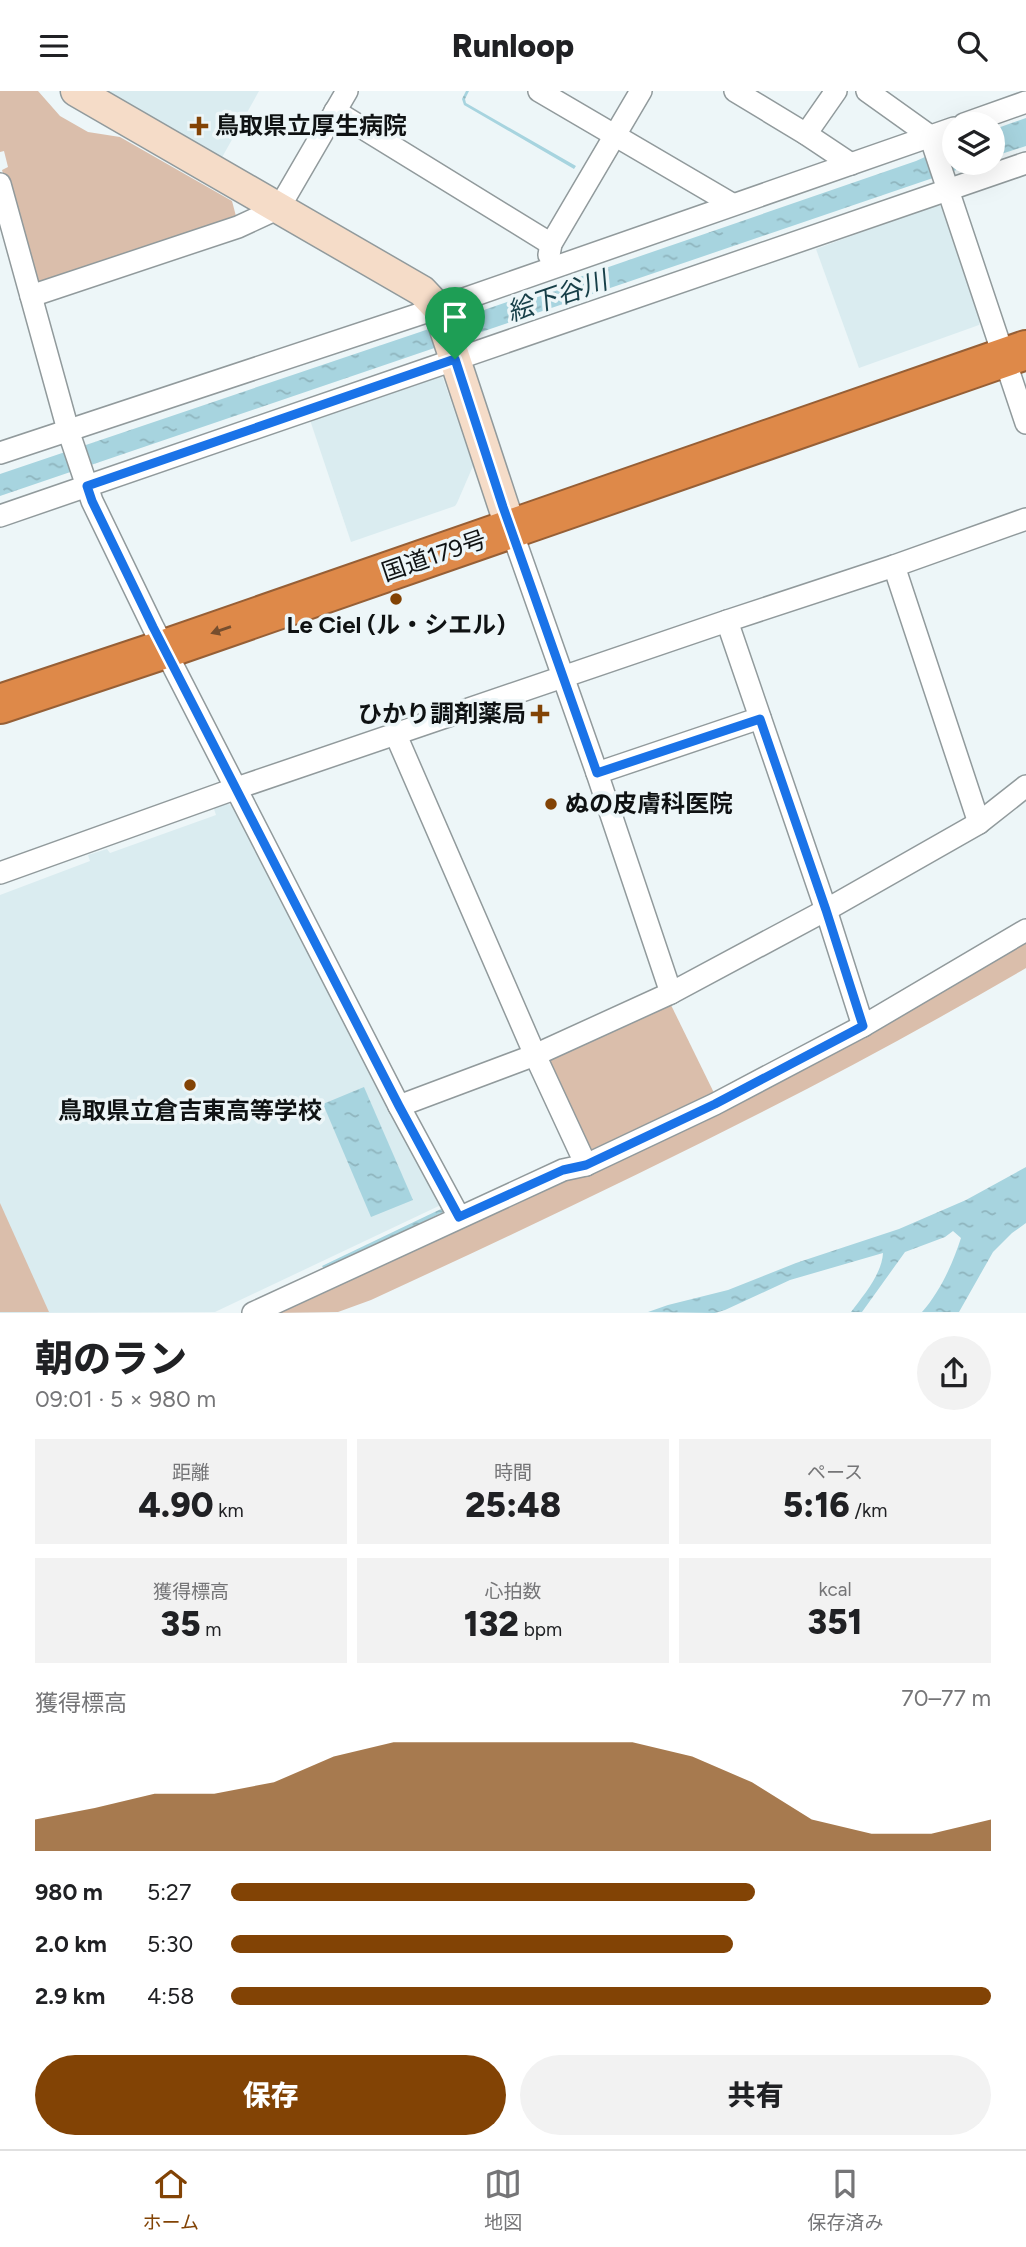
<!DOCTYPE html>
<html lang="ja">
<meta charset="utf-8">
<style>
:root{--surface:#fff;--page:#f2f2f2;--text:#202124;--muted:#757577;--line:#e0e0e0;--accent:#824305}
body{margin:0;font-family:Figtree,"Noto Sans JP",sans-serif;background:var(--page);color:var(--text);height:100vh;display:flex;flex-direction:column;font-size:26px;white-space:nowrap}
*{box-sizing:border-box;margin:0}
p{font-size:23px;color:var(--muted)}
.icon{flex:none;width:38px;height:38px;fill:none;stroke:currentColor;stroke-width:2;stroke-linecap:round;stroke-linejoin:round}
.map{position:relative;height:1222px;overflow:hidden}
.drawer{display:flex;flex-direction:column;background:var(--surface);flex:1}
.drawer>*{flex:none}
.buttons{position:absolute;left:942px;top:21px;display:grid;gap:14px}
.buttons a{display:grid;place-items:center;width:63px;height:63px;border-radius:50%;background:var(--surface);box-shadow:0 7px 28px #0002;font-size:35px}
.pin{position:absolute;display:grid;place-items:center;width:60px;height:60px;color:#fff;margin:-72px -30px;border-radius:50% 50% 50% 0;rotate:-45deg;box-shadow:0 0 7px #0007}
.pin .icon{rotate:45deg}
.round{display:grid;place-items:center;flex:none;width:74px;height:74px;border-radius:37px;background:var(--page)}
.head{display:flex;align-items:center;justify-content:space-between;height:119px;padding:0 35px}
h1{font-size:38px;font-weight:800;line-height:52px}
.metrics{display:grid;grid-template-columns:repeat(3,1fr);gap:10px;height:119px;padding:7px 35px}
.metrics div{display:grid;align-content:center;border-radius:0px;background:var(--page);text-align:center}
.metrics b{font-size:35px;font-weight:800}
.metrics small{font-size:19px;font-weight:400}
.metrics p{font-size:19px}
.chart{height:196px;padding:14px 35px}
.chart p{display:flex;justify-content:space-between}
.chart svg{width:100%;height:126px;margin-top:7px;fill:var(--accent);opacity:.7}
.button{display:flex;gap:14px;margin-top:auto;padding:14px 35px}
.button a{flex:1;height:80px;border-radius:42px;background:var(--accent);color:#fff;font-size:28px;font-weight:800;line-height:80px;text-align:center}
.button a+a{background:var(--page);color:var(--text)}
ul{padding:0 35px;list-style:none;font-size:23px}
li{display:grid;grid-template-columns:112px 84px 1fr;align-items:center;height:52px}
li i{height:18px;border-radius:9px;background:var(--accent)}
header{display:flex;justify-content:space-between;align-items:center;height:91px;padding:0 35px;background:var(--surface);font-size:32px;font-weight:800}
.dock{display:flex;justify-content:space-around;align-items:center;height:98px;border-top:2px solid var(--line);background:var(--surface);font-size:19px;color:var(--muted)}
.dock a{display:grid;justify-items:center;gap:4px}
.dock .current{color:var(--accent)}
.map>svg:first-child{display:block}
.built{fill:#daecf0}
.green{fill:#dabeab}
.water{fill:url(#water-ripples)}
.lines{fill:none;stroke-linecap:round;stroke-linejoin:round}
.street-casing{stroke:#919a9c;stroke-width:24}
.secondary-casing{stroke:#919a9c;stroke-width:33}
.highway-casing{stroke:#965f36;stroke-width:42}
.street{stroke:#fff;stroke-width:21}
.secondary{stroke:#f5dcc8;stroke-width:30}
.highway{stroke:#de8949;stroke-width:38}
.oneway{fill:#764e2e}
.route-casing{stroke:#fff;stroke-width:14}
.route{stroke:#1a73e8;stroke-width:9}
.poi-dot{fill:#824305;stroke:#edf6f8;stroke-width:2.5}
.labels{text-anchor:middle;stroke-width:7;stroke-linejoin:round;paint-order:stroke}
.poi-label{font-size:24px;font-weight:bold;fill:#0f1213;stroke:#edf6f8;text-anchor:start}
.street-label{font-size:24px;fill:#0f1213;stroke:#edf6f8}
.water-label{font-size:26px;font-style:italic;fill:#173f48;stroke:#edf6f8}
</style>
<header><svg class="icon" aria-label="menu" viewBox="0 0 24 24"><path d="M4 6h16M4 12h16M4 18h16"/></svg>Runloop<svg class="icon" aria-label="search" viewBox="0 0 24 24"><circle cx="10" cy="10" r="6"/><path d="M15 15l6 6"/></svg></header>
<div class="map">
<svg width="1026" height="1222" viewBox="0 0 1026 1222">
<defs>
<pattern id="water-ripples" width="26" height="14" patternUnits="userSpaceOnUse" patternTransform="scale(1.75)"><rect width="26" height="14" fill="#a7d4df"/><path d="M2 4q2-2 4 0t4 0M15 11q2-2 4 0t4 0" fill="none" stroke="#8fb5be"/></pattern>
</defs>
<rect width="100%" height="100%" fill="#edf6f8"/>
<!-- built -->
<g class="built">
<path d="M 98,0 L 259,0 L 220,70 Z"/>
<path d="M 933,115 L 940,115 L 949,120 L 983,224 L 979,234 L 859,277 L 816,158 Z"/>
<path d="M 438,284 L 443,287 L 473,375 L 457,412 L 455,415 L 351,451 L 309,326 Z"/>
<path d="M 223,711 L 238,717 L 443,1113 L 215,1221 L 0,1222 L 0,804 L 90,770 L 88,764 L 107,758 L 110,762 L 216,724 L 213,715 Z"/>
</g>
<!-- green -->
<g class="green">
<path d="M 0,0 L 38,0 L 60,25 L 88,41 L 120,46 L 232,110 L 237,129 L 41,195 L 34,189 L 2,79 L 8,76 L 4,60 L 0,61 Z"/>
<path d="M 1026,846 L 1026,877 C 815,1001 594,1106 371,1209 L 338,1221 L 273,1222 L 321,1200 Z"/>
<path d="M 670,912 L 717,1008 L 597,1064 L 586,1058 L 548,974 L 552,962 Z"/>
<path d="M 0,1112 L 49,1221 L 0,1221 Z"/>
</g>
<!-- water -->
<g class="water">
<path d="M 466,0 L 469,0 L 465,8 L 466,12 L 576,75 L 574,78 L 464,14 L 462,8 Z"/>
<path d="M 1026,27 L 1026,55 L 992,66 L 992,39 Z"/>
<path d="M 954,53 L 954,72 L 977,72 L 0,405 L 0,383 L 420,241 L 916,70 Z"/>
<path d="M 364,996 L 413,1109 L 371,1126 L 323,1013 Z"/>
<path d="M 1026,1076 L 1026,1132 L 1012,1142 L 993,1161 L 959,1221 L 922,1221 C 940,1201 953,1172 961,1147 L 953,1140 L 945,1146 L 905,1161 L 862,1221 L 851,1221 C 863,1205 882,1183 883,1162 L 790,1189 L 725,1219 L 715,1222 L 648,1221 L 668,1214 L 728,1199 L 796,1172 L 899,1138 L 966,1109 Z"/>
<path d="M 443,1117 L 445,1120 L 325,1179 L 322,1175 Z"/>
</g>
<g class="lines">
<defs>
<g id="street">
<path d="M 539,0 L 732,113"/>
<path d="M 735,0 L 806,43 L 851,73"/>
<path d="M 867,0 L 930,45 L 1026,332"/>
<path d="M 335,20 L 551,153"/>
<path d="M 964,33 L 1026,11"/>
<path d="M 806,43 L 836,0"/>
<path d="M 0,93 L 68,339 L 92,410 L 153,536 L 399,1015 L 459,1126"/>
<path d="M 549,164 L 551,153 L 641,0"/>
<path d="M 31,205 L 238,136 L 279,117 L 347,0"/>
<path d="M 0,362 L 438,217 L 954,37"/>
<path d="M 0,425 L 1026,72"/>
<path d="M 511,438 L 597,682 L 671,902"/>
<path d="M 894,475 L 979,732"/>
<path d="M 727,530 L 826,819 L 863,935"/>
<path d="M 395,642 L 535,964 L 586,1074"/>
<path d="M 597,682 L 760,627"/>
<path d="M 0,782 L 237,697 L 727,530 L 894,475 L 1026,428"/>
<path d="M 399,1015 L 535,964 L 671,902 L 826,819 L 979,732 L 1026,695"/>
<path d="M 253,1222 L 563,1079 L 586,1074 L 715,1013 L 863,935 L 1026,839"/>
</g>
<path id="secondary" d="M 76,0 L 422,200 L 438,217 L 511,438"/>
<path id="highway" d="M 0,613 L 165,558 L 1026,259"/>
</defs>
<!-- street casing -->
<use href="#street" class="street-casing"/>
<!-- secondary casing -->
<use href="#secondary" class="secondary-casing"/>
<!-- highway casing -->
<use href="#highway" class="highway-casing"/>
<!-- street -->
<use href="#street" class="street"/>
<!-- secondary -->
<use href="#secondary" class="secondary"/>
<!-- highway -->
<use href="#highway" class="highway"/>
</g>
<!-- one-way arrows -->
<defs><path id="oneway-solid" d="M-6-.8H1V-3.2L6.5 0L1 3.2V.8H-6Z" transform="scale(1.75)"/></defs>
<use class="oneway" href="#oneway-solid" transform="translate(221 539) rotate(161)"/>
<g class="lines">
<defs>
<path id="route" d="M 455,268 L 503,416 L 597,682 L 760,628 L 826,819 L 863,935 L 715,1013 L 586,1074 L 563,1079 L 459,1126 L 399,1015 L 153,536 L 92,410 L 87,395 Z"/>
</defs>
<!-- route casing -->
<use href="#route" class="route-casing"/>
<!-- route -->
<use href="#route" class="route"/>
</g>
<!-- markers -->
<g class="poi-dot">
<path d="M195.5 24.5h7v7h7v7h-7v7h-7v-7h-7v-7h7z"/>
<circle cx="396" cy="508" r="7"/>
<path d="M536.5 612.5h7v7h7v7h-7v7h-7v-7h-7v-7h7z"/>
<circle cx="551" cy="713" r="7"/>
<circle cx="190" cy="994" r="7"/>
</g>
<g class="labels">
<!-- poi labels -->
<g class="poi-label">
<text x="215" y="43">鳥取県立厚生病院</text>
<text x="396" y="542" text-anchor="middle">Le Ciel (ル・シエル)</text>
<text x="526" y="631" text-anchor="end">ひかり調剤薬局</text>
<text x="565" y="721">ぬの皮膚科医院</text>
<text x="190" y="1028" text-anchor="middle">鳥取県立倉吉東高等学校</text>
</g>
<!-- street labels -->
<g class="street-label">
<text transform="translate(434 465) rotate(-19)" y="8">国道179号</text>
</g>
<!-- water labels -->
<g class="water-label">
<text transform="translate(557 205) rotate(-19)" y="9">絵下谷川</text>
</g>
</g>
</svg>
<div class="buttons">
<a><svg class="icon" aria-label="layers" viewBox="0 0 24 24"><path d="M12 4l9 5-9 5-9-5zM3 14l9 5 9-5"/></svg></a>
</div>
<div class="pin" style="left:455px;top:268px;background:#1e9e55"><svg class="icon" aria-label="arrive" viewBox="0 0 24 24"><path d="M6 21V4h12l-3 4 3 4H6"/></svg></div>
</div>
<section class="drawer">
<div class="head"><div><h1>朝のラン</h1><p>09:01 · 5 × 980 m</p></div><a class="round"><svg class="icon" aria-label="share" viewBox="0 0 24 24"><path d="M12 15V3M7 8l5-5 5 5M5 13v7h14v-7"/></svg></a></div>
<div class="metrics">
<div><p>距離</p><b>4.90<small> km</small></b></div>
<div><p>時間</p><b>25:48</b></div>
<div><p>ペース</p><b>5:16<small> /km</small></b></div>
</div>
<div class="metrics">
<div><p>獲得標高</p><b>35<small> m</small></b></div>
<div><p>心拍数</p><b>132<small> bpm</small></b></div>
<div><p>kcal</p><b>351</b></div>
</div>
<div class="chart"><p><span>獲得標高</span>70–77 m</p>
<svg viewBox="0 0 160 44" preserveAspectRatio="none"><path d="M0 44V33L10 29L20 24L30 24L40 20L50 11L60 6L70 6L80 6L90 6L100 6L110 11L120 20L130 33L140 38L150 38L160 33V44z"/></svg>
</div>
<ul>
<li><b>980 m</b>5:27<i style="width:69%"></i></li>
<li><b>2.0 km</b>5:30<i style="width:66%"></i></li>
<li><b>2.9 km</b>4:58<i style="width:100%"></i></li>
</ul>
<div class="button"><a>保存</a><a>共有</a></div>
</section>
<nav class="dock">
<a class="current"><svg class="icon" aria-label="home" viewBox="0 0 24 24"><path d="M3 11l9-7 9 7M6 9v11h12V9"/></svg>ホーム</a>
<a><svg class="icon" aria-label="map" viewBox="0 0 24 24"><path d="M3 6l6-2 6 2 6-2v14l-6 2-6-2-6 2zM9 4v14M15 6v14"/></svg>地図</a>
<a><svg class="icon" aria-label="saved" viewBox="0 0 24 24"><path d="M7 4h10v16l-5-4-5 4z"/></svg>保存済み</a>
</nav>
